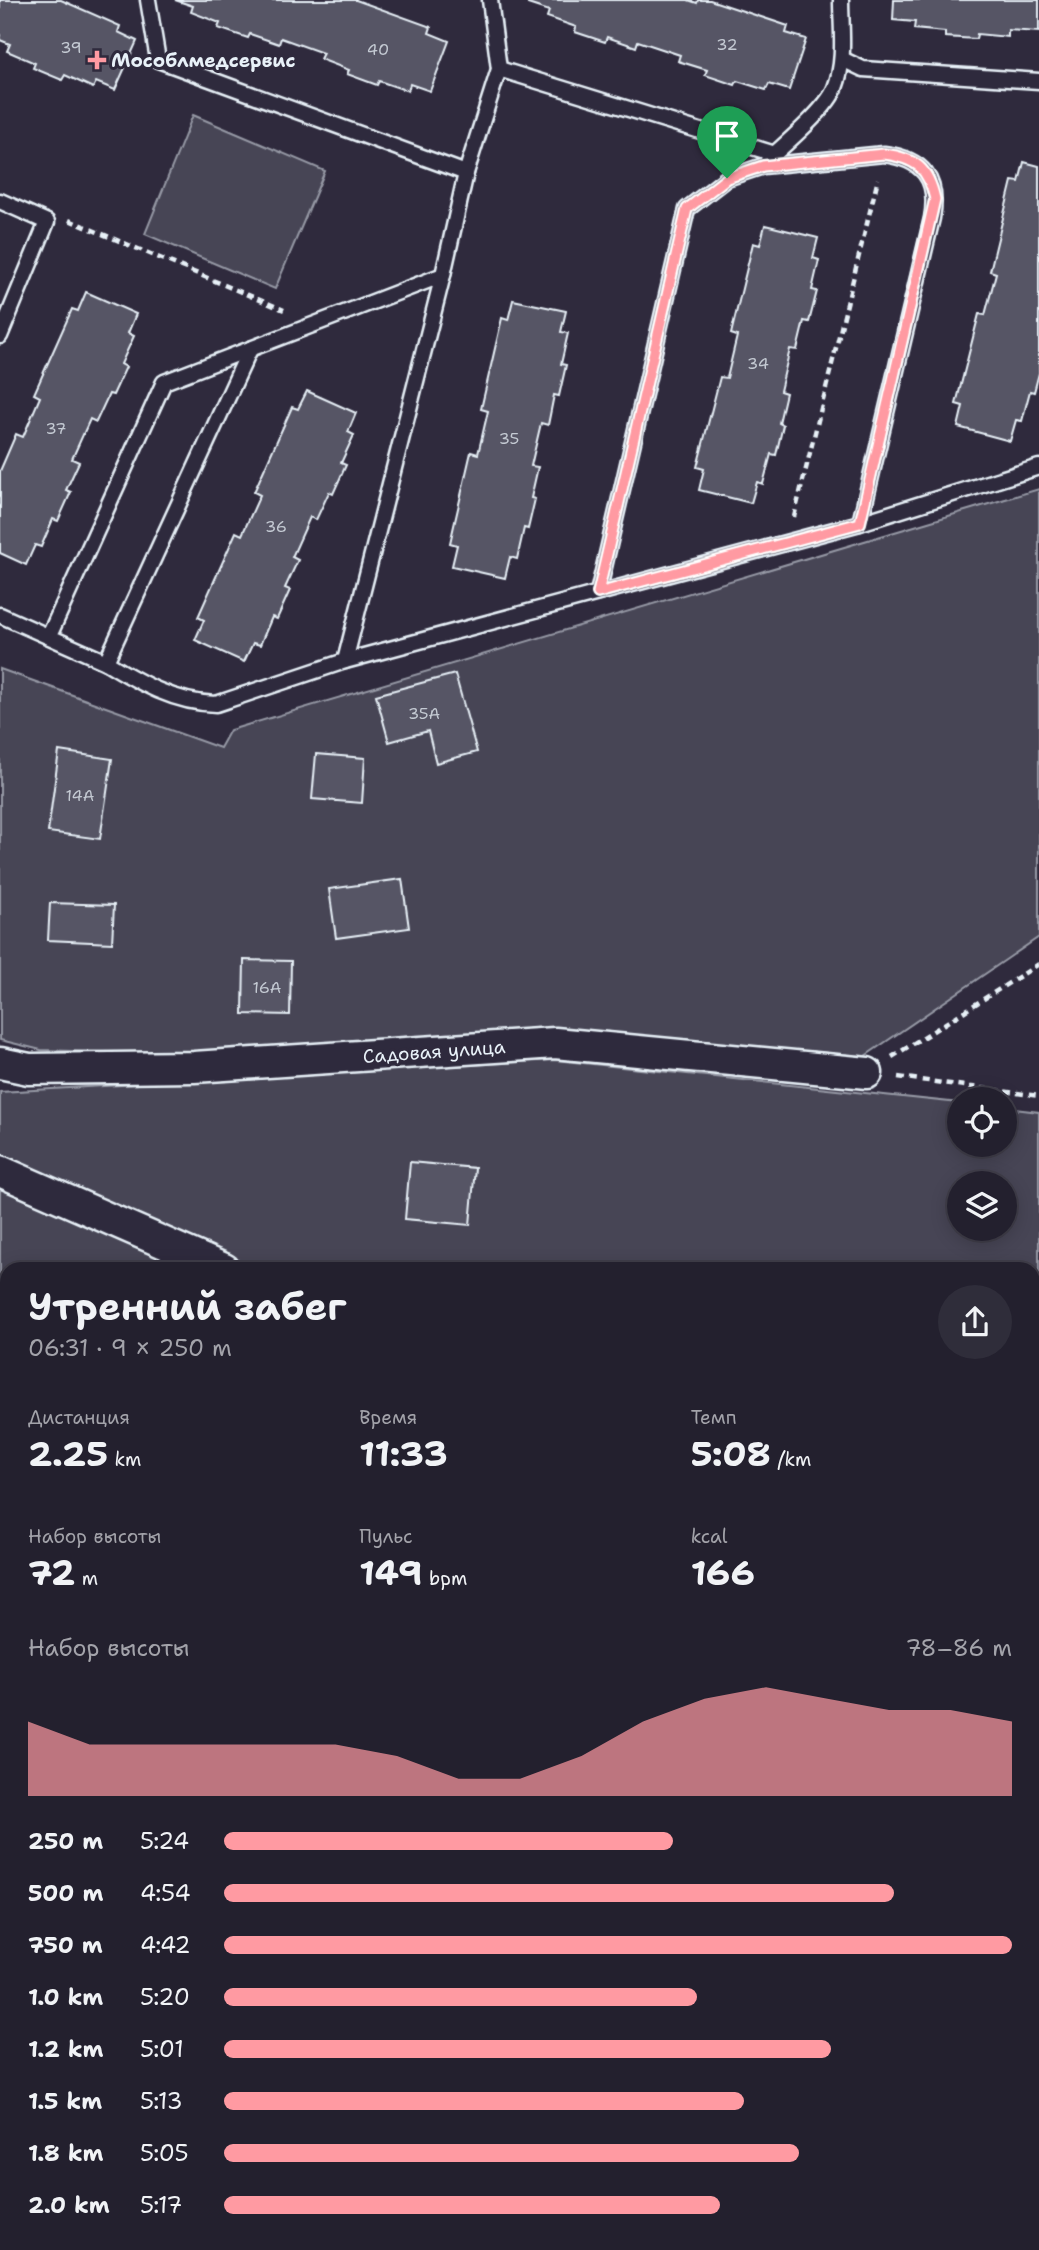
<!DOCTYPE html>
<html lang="ru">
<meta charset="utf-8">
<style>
:root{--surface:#23202e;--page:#2f2d3a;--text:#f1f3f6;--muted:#a3a3aa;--line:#403e4a;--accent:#ff9aa2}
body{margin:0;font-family:"Shantell Sans",sans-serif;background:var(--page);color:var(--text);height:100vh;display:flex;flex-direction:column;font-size:26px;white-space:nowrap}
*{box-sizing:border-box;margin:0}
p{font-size:23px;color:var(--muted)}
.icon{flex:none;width:38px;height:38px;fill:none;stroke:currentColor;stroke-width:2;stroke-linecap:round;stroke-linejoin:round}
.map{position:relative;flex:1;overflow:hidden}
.drawer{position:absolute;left:0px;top:1262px;width:1040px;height:989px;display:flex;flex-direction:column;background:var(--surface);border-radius:21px 21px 0 0;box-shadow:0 4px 18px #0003,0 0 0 2px var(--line)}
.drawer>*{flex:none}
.buttons{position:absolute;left:947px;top:1087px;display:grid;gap:14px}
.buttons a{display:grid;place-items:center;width:70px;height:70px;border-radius:50%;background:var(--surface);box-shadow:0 4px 18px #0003,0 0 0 2px var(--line);font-size:35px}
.pin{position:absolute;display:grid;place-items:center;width:60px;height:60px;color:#fff;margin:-72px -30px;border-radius:50% 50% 50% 0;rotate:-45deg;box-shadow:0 0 7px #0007}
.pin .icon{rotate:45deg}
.round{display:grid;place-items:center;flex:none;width:74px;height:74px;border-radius:37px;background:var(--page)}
.summary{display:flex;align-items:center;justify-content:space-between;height:119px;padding:0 28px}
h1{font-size:38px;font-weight:700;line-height:52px}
.metrics{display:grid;grid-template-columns:repeat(3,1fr);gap:10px;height:119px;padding:7px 28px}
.metrics div{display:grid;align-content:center}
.metrics b{font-size:35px;font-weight:700}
.metrics small{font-size:19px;font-weight:400}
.metrics p{font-size:19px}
.chart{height:196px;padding:14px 28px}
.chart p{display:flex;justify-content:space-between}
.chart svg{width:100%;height:126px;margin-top:7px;fill:var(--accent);opacity:.7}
ul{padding:0 28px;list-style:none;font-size:23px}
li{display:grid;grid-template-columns:112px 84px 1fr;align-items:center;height:52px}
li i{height:18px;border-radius:9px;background:var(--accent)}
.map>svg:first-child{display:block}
.green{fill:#464455;stroke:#979aa6;stroke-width:2;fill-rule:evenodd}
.building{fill:#575565;stroke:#e8f1f8;stroke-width:2}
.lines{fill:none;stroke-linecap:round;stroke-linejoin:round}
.lane-casing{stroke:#e8f1f8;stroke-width:19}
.street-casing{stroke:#e8f1f8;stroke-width:35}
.path{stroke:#e8f1f8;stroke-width:4.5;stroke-dasharray:7 5;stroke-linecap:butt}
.lane{stroke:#2f2a3d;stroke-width:14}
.street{stroke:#2f2a3d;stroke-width:30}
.route-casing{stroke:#fff;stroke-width:14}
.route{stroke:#ff9aa2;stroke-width:9}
.poi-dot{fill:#ff9aa2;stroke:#2f2a3d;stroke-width:2.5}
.labels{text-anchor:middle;stroke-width:6;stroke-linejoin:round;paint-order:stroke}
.number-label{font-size:16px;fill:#c4cad3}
.poi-label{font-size:19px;font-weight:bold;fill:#e8f1f8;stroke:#2f2a3d;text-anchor:start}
.street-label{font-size:19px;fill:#e8f1f8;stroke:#2f2a3d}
</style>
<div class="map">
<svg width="1039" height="2250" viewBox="0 0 1039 2250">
<rect width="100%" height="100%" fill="#2f2a3d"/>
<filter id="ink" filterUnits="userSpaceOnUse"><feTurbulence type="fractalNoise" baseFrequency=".0143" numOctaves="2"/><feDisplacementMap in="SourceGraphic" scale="14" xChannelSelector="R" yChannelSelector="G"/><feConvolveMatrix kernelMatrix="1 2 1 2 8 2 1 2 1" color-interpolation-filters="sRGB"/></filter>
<g filter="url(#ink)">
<!-- green -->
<g class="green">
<path d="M 193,115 L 325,171 L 275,289 L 145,234 Z"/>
<path d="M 1039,489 L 1039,937 L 865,1056 L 548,1031 L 200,1055 L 41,1050 L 0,1040 L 0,669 L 220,748 L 230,730 Z"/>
<path d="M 555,1060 L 959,1103 L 959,1144 L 1004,1144 L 1005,1108 L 1039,1112 L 1039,1560 L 1034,1577 L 1039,1580 L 1039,2250 L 0,2250 L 0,1092 ZM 959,1183 L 1004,1183 L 1004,1228 L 959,1228 ZM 7,1269 L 1032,1269 L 1032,2244 L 7,2244 Z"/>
</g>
<!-- building -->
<g class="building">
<path d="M 0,0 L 61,0 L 120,26 L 118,32 L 137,41 L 115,90 L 96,82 L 93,88 L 65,75 L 62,80 L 33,68 L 35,63 L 7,51 L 10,44 L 0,40 Z"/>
<path d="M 175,0 L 356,0 L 431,27 L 429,33 L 449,41 L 430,91 L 410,84 L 408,91 L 379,81 L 377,85 L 347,74 L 349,70 L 320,59 L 323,53 L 281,38 L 279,44 L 250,34 L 248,38 L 218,28 L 220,23 L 191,12 L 193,6 Z"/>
<path d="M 529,0 L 688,0 L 697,3 L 698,0 L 710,0 L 788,26 L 786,33 L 806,39 L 789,90 L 769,84 L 766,90 L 737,81 L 735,85 L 705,75 L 707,70 L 678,61 L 680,55 L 638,41 L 636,47 L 607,37 L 605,42 L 575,32 L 576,27 L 547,17 L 549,11 L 528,4 Z"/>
<path d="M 894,0 L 1039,0 L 1039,32 L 1008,30 L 1008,37 L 977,34 L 976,39 L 945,37 L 945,32 L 914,29 L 915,22 L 893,20 Z"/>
<path d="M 1024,162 L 1039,166 L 1039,373 L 1034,392 L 1030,391 L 1022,421 L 1016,420 L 1010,441 L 958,427 L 963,406 L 956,404 L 979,314 L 985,315 L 996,273 L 990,271 L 1012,181 L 1019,182 Z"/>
<path d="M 765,225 L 818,238 L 813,258 L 819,260 L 812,290 L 817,291 L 809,322 L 804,321 L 797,350 L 790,349 L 780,391 L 786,393 L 779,423 L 783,425 L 776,455 L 771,454 L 763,484 L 757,482 L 751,503 L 699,490 L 704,469 L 697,467 L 720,377 L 727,378 L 737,336 L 731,334 L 753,243 L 760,245 Z"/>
<path d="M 86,292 L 136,314 L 128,333 L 134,336 L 121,364 L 126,367 L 113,395 L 109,394 L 96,422 L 90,419 L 72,459 L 79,462 L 66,490 L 71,492 L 58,521 L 53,519 L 41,547 L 35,545 L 26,565 L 0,553 L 0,471 L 16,434 L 23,437 L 40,397 L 34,394 L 72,309 L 78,311 Z"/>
<path d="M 513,300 L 566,311 L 561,332 L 568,333 L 561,364 L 566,365 L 559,396 L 554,395 L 548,425 L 541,423 L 531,466 L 538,467 L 531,498 L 535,499 L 528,529 L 524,528 L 517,559 L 510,557 L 505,578 L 452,566 L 457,545 L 450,543 L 471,452 L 478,454 L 488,411 L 481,409 L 502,318 L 508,320 Z"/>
<path d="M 307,391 L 356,413 L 348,432 L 354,435 L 341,463 L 346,465 L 333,494 L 329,492 L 316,520 L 310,517 L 292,557 L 298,560 L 285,588 L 290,590 L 277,619 L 272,617 L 260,645 L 253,643 L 244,662 L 195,640 L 204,620 L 198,617 L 236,532 L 242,535 L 260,495 L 254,492 L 292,407 L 298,409 Z"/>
<path d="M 455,674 L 477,752 L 436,763 L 428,731 L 389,742 L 376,695 Z"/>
<path d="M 59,751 L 112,759 L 100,839 L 48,832 Z"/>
<path d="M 316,754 L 365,758 L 362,803 L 312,799 Z"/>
<path d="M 402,879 L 409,928 L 336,938 L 329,889 Z"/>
<path d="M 50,903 L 114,905 L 112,943 L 48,940 Z"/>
<path d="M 244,960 L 291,961 L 290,1015 L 243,1014 Z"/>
<path d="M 410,1162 L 475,1168 L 470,1225 L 405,1219 Z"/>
<path d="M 0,1693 L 7,1695 L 7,1739 L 0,1764 Z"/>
</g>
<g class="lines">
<defs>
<g id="lane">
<path d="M 148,0 L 158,60 L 466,173"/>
<path d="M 842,59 L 863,69 L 1039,81"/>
<path d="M 499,69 L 775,154"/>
<path d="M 768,160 C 786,143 827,109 835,88 C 846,60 841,29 841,0"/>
<path d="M 0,201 L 47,222 L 0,336"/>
<path d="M 598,593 L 687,209 L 727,178 L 763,166 L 884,154 C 923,159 939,179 932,218 L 860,523"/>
<path d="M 0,615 L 106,662 L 250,349 L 443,275"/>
<path d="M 49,636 L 164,382 L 250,349"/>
<path d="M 345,661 L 443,275 L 466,173 L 499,69 L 490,0"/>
<path d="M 106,662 C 140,683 175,703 216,704 L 345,661 L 860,523 L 1039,467"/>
<path d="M 1032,2183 L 1039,2164"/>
<path d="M 1010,2250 L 1012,2244"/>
</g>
<g id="street">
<path d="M 0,1063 L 29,1069 L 194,1067 L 555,1043 L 867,1073"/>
<path d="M 0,1171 L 224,1269"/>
<path d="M 1032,1624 L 1039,1627"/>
</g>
</defs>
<!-- lane casing -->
<use href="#lane" class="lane-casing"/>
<!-- street casing -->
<use href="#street" class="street-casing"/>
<!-- path -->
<g class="path">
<path d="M 69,220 L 284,310"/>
<path d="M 794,517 L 878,179"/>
<path d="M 892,1057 L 1039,964"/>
<path d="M 898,1077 L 1039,1096"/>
</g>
<!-- lane -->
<use href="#lane" class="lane"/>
<!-- street -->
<use href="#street" class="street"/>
</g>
</g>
<g class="lines" filter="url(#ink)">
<defs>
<path id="route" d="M 884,154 C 916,158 928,168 935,199 L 860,523 L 598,593 L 687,209 L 727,178 L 763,166 Z"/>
</defs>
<!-- route casing -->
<use href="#route" class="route-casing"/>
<!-- route -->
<use href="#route" class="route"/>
</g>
<!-- markers -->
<path class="poi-dot" d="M93.5 49.5h7v7h7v7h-7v7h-7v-7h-7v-7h7z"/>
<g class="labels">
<!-- number labels -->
<g class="number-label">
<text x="727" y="50">32</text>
<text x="71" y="53">39</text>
<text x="378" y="55">40</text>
<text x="758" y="369">34</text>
<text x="56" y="434">37</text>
<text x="509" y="444">35</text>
<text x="276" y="532">36</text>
<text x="424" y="719">35А</text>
<text x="80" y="801">14А</text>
<text x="267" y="993">16А</text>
</g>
<!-- poi labels -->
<g class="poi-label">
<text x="111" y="67">Мособлмедсервис</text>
</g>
<!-- street labels -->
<g class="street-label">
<text transform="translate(434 1051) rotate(-4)" y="7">Садовая улица</text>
</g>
</g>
</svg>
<div class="buttons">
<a><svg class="icon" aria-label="locate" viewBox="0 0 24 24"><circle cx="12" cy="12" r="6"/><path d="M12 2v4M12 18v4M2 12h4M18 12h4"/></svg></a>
<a><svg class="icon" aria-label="layers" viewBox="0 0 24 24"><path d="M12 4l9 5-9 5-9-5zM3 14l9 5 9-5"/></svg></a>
</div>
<div class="pin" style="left:727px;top:178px;background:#1e9e55"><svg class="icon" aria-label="arrive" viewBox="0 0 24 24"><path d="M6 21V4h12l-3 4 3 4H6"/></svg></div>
<section class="drawer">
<div class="summary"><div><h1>Утренний забег</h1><p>06:31 · 9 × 250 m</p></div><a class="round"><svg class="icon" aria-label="share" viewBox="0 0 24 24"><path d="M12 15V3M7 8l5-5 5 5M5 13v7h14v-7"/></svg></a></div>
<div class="metrics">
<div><p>Дистанция</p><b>2.25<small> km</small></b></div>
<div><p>Время</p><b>11:33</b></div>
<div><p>Темп</p><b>5:08<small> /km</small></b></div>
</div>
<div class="metrics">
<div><p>Набор высоты</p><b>72<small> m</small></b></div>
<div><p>Пульс</p><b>149<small> bpm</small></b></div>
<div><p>kcal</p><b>166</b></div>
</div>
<div class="chart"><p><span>Набор высоты</span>78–86 m</p>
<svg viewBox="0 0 160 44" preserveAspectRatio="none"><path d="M0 44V18L10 26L20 26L30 26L40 26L50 26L60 30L70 38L80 38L90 30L100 18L110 10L120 6L130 10L140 14L150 14L160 18V44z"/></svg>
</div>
<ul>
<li><b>250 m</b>5:24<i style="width:57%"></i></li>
<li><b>500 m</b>4:54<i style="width:85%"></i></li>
<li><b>750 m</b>4:42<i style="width:100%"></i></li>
<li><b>1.0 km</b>5:20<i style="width:60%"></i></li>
<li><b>1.2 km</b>5:01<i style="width:77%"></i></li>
<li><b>1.5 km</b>5:13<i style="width:66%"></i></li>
<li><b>1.8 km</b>5:05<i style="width:73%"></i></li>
<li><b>2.0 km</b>5:17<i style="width:63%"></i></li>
</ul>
</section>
</div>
